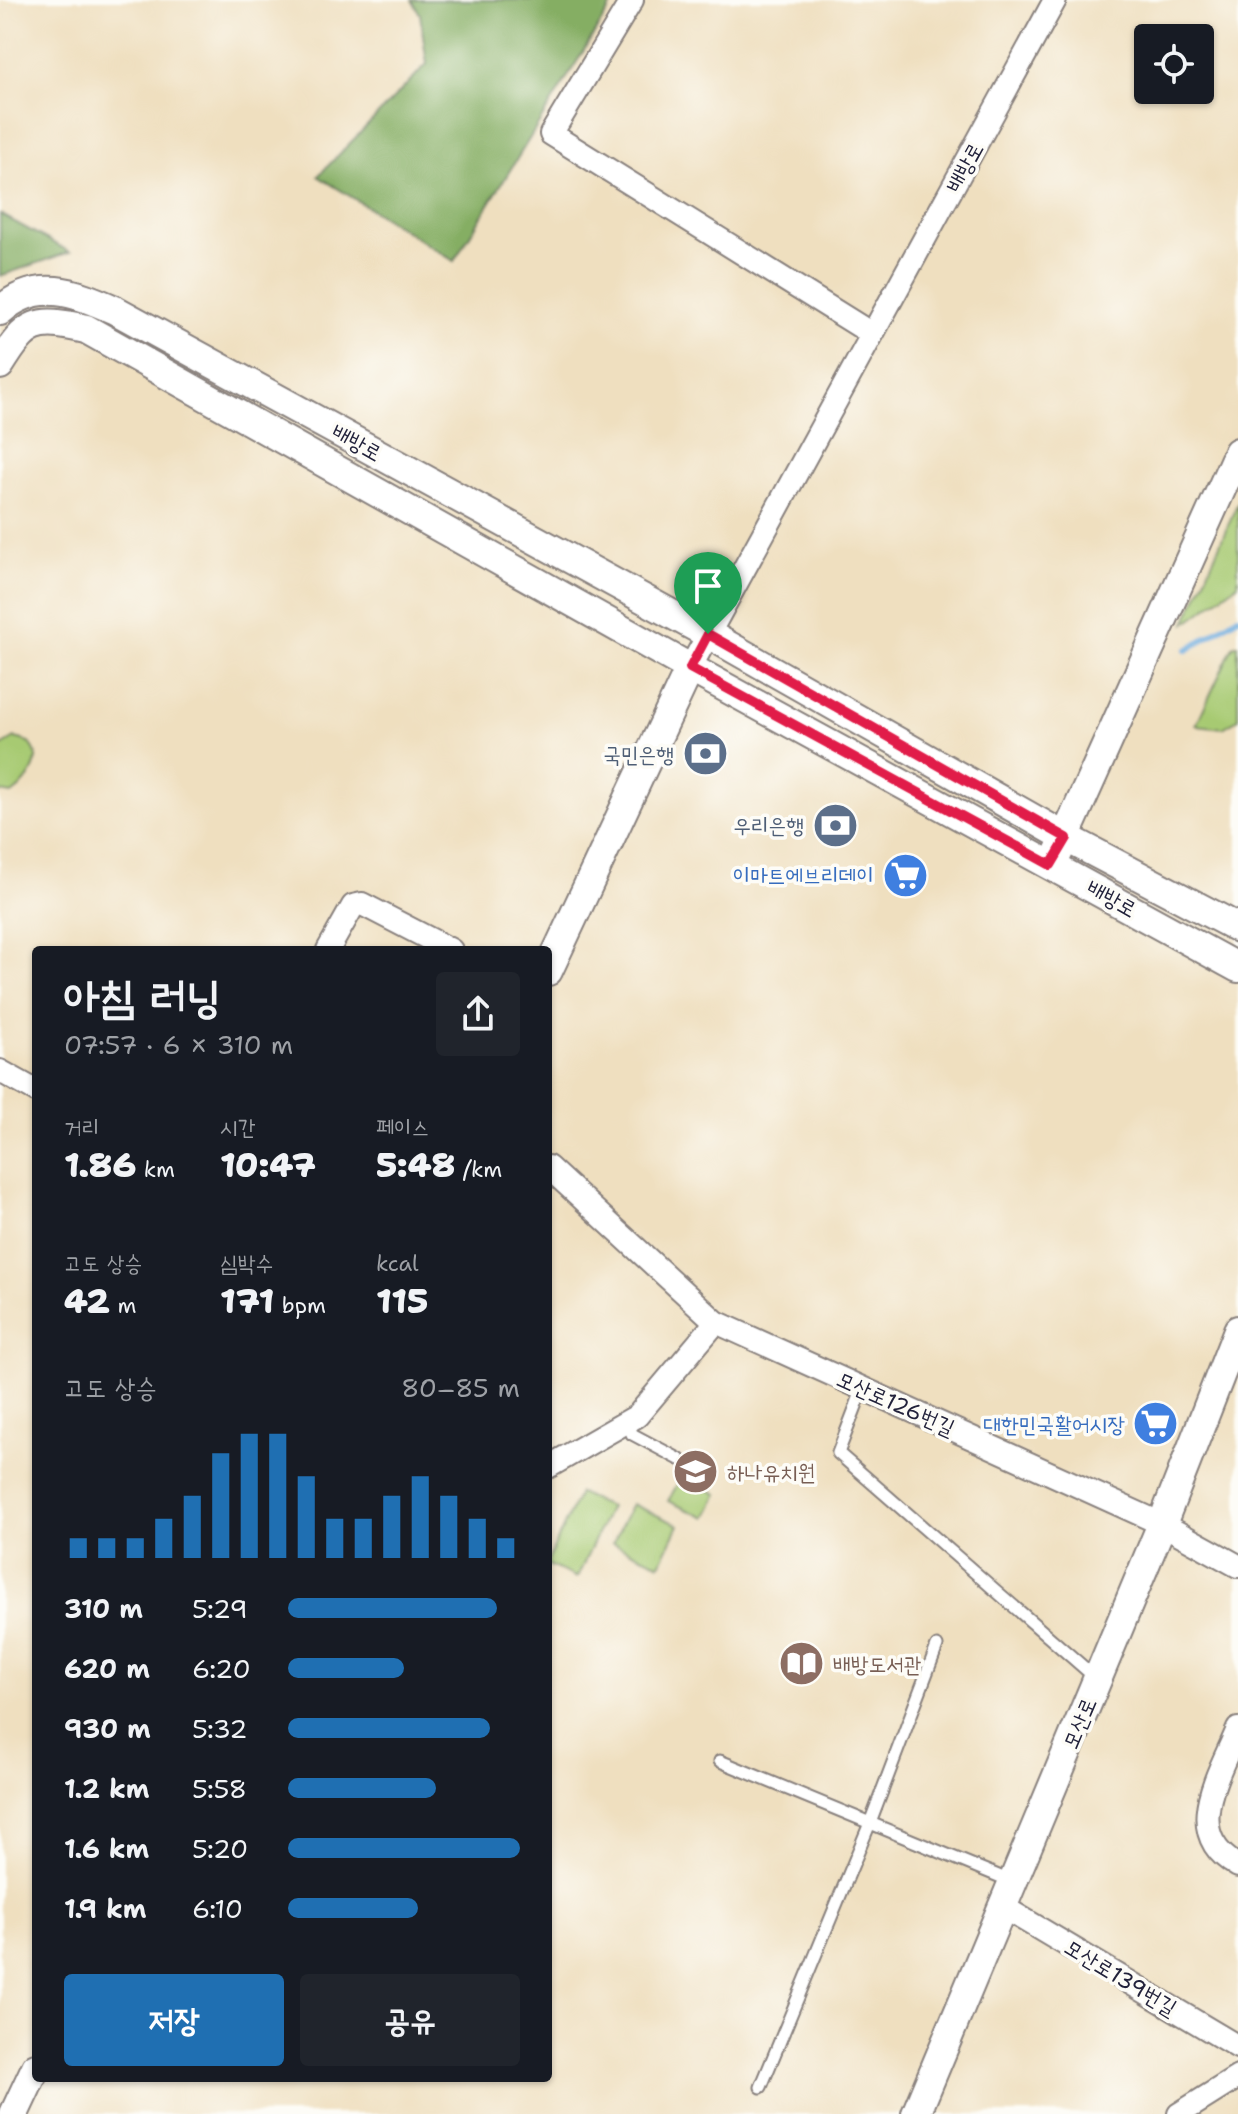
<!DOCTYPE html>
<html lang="ko">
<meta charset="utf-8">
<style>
:root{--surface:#171b24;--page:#20242c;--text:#f1f3f6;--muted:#9ea1a6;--accent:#1f6fb2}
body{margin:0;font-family:"Shantell Sans","Poor Story",sans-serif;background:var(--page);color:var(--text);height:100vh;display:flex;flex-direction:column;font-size:30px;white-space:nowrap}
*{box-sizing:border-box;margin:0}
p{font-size:26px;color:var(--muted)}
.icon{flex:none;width:44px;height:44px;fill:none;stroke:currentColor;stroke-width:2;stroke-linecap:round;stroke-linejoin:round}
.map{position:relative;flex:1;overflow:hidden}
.details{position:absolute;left:32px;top:946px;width:520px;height:1136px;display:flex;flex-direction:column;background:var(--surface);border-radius:8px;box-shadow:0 2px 6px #0004}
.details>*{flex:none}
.buttons{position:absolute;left:1134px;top:24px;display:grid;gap:16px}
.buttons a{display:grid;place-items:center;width:80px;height:80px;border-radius:8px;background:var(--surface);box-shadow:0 2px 6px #0004;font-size:40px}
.pin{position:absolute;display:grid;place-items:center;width:68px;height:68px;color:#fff;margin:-82px -34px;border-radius:50% 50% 50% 0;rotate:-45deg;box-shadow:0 0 8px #0007}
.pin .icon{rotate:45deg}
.round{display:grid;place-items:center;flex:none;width:84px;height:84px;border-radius:8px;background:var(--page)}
.head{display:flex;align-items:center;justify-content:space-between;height:136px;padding:0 32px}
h1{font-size:44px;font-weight:800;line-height:60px}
.metrics{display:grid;grid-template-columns:repeat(3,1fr);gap:12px;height:136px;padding:8px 32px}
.metrics div{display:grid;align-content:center}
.metrics b{font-size:34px;font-weight:800}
.metrics small{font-size:22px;font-weight:400}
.metrics p{font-size:22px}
.chart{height:224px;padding:16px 32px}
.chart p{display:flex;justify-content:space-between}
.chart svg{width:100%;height:144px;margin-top:8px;stroke:var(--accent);stroke-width:6}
.button{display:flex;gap:16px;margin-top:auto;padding:16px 32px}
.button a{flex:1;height:92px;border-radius:8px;background:var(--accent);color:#fff;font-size:32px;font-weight:800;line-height:92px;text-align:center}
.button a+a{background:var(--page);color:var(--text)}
ul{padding:0 32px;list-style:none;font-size:26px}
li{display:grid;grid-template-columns:128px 96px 1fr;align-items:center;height:60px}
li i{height:20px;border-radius:10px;background:var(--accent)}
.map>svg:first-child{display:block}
.green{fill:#a7ca72;stroke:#647656;stroke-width:2}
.forest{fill:#85ae64;stroke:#546850;stroke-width:2}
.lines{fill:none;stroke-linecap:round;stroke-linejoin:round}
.stream{stroke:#69a9dc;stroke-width:6}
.service-casing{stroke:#88807d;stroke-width:15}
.minor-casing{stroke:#88807d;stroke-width:26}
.tertiary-casing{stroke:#88807d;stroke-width:32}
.service{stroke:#fff;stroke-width:11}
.minor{stroke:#fff;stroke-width:22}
.tertiary{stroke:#fff;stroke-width:28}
.route-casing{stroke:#fff;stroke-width:16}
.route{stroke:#e11d48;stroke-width:10}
.labels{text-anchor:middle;stroke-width:7;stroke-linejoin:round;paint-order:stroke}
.street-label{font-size:22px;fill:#22223b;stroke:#fdfcf7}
.service-label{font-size:22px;fill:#4e5e75;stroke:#fdfcf7;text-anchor:end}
.shop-label{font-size:22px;fill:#366cbe;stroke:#fdfcf7;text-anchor:end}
.education-label{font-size:22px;fill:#785e54;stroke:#fdfcf7;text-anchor:start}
</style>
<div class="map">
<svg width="1238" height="2114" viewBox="0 0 1238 2114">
<rect width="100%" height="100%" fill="#fdfcf7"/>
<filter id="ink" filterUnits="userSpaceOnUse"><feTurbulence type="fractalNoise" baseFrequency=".0125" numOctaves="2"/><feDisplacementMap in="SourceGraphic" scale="16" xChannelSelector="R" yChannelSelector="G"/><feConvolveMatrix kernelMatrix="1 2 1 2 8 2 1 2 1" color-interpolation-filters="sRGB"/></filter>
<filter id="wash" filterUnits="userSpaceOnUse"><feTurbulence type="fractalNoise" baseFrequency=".006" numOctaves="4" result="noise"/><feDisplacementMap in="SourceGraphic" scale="32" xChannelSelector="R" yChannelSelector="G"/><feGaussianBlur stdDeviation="1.8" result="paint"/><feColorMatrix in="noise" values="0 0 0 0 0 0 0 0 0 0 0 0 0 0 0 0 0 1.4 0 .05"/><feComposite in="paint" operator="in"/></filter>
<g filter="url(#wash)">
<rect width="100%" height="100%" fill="#efdfbf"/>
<!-- green -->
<g class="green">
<path d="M 1238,502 L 1238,584 L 1186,623 Z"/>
<path d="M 1238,644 L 1238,719 L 1223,728 L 1196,725 L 1233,646 Z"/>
<path d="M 15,738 C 53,745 32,780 12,794 L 0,792 L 0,747 Z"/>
<path d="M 682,1476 L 718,1494 L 706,1518 L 668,1501 Z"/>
<path d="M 579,1493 L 610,1507 L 577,1578 L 548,1565 L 548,1560 Z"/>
<path d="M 632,1504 L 679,1525 L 660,1564 L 613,1543 Z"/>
</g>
<!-- forest -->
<g class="forest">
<path d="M 412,0 L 615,0 L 454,261 L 318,176 L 427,64 L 420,14 Z"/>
<path d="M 0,214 L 70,252 L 0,276 Z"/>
</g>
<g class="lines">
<!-- stream -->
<path class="stream" d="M 1187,650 L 1238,617"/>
</g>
</g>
<g filter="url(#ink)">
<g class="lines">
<defs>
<g id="service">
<path d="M 863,1388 L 838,1453 L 1097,1679"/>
<path d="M 629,1423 L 632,1434 L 679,1459"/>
<path d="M 720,1761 L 1013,1882"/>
<path d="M 761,2087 L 870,1823 L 937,1646"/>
</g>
<g id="minor">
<path d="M 632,0 L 551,134 L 872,334"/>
<path d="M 690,668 L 1055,0"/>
<path d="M 328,950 L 353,906 L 362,904 L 451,950"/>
<path d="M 0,1071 L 36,1091"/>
<path d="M 548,1167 L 716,1322 L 1162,1524 L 1238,1566"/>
<path d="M 548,1467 L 637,1416 L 716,1322"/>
<path d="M 1238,1729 C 1219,1775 1180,1833 1238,1866"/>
<path d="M 1003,1907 L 1238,2047"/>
<path d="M 1179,2114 L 1238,2077"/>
</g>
<g id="tertiary">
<path d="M 0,311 C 37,277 74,292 115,310 L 708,634 L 1067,838 L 1238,928"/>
<path d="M 0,365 C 27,321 36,318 86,329 L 690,668 L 1238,968"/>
<path d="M 1058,853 L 1238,452"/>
<path d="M 548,971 L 690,668"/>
<path d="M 14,2114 L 36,2067"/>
<path d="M 916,2114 L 1162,1524 L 1238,1330"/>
</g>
</defs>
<!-- service casing -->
<use href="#service" class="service-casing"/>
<!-- minor casing -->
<use href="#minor" class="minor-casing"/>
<!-- tertiary casing -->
<use href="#tertiary" class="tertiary-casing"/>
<!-- service -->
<use href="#service" class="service"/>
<!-- minor -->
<use href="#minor" class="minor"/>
<!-- tertiary -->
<use href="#tertiary" class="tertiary"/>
</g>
</g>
<g class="lines" filter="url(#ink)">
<defs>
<path id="route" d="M 708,634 L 1067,838 L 1051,865 L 690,668 Z"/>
</defs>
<!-- route casing -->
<use href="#route" class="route-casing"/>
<!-- route -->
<use href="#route" class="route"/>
</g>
<!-- icons -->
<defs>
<symbol id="bank-disc" viewBox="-11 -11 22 22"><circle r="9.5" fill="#5c6f8a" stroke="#fdfcf7"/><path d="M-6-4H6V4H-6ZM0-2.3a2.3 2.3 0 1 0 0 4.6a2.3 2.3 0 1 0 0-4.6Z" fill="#fff"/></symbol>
<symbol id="supermarket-disc" viewBox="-11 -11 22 22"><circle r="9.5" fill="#3f7fe0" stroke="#fdfcf7"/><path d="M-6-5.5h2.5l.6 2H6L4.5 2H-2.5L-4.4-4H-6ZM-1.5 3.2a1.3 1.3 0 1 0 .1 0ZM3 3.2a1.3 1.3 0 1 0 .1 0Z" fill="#fff"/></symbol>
<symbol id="school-disc" viewBox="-11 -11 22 22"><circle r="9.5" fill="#8d6e63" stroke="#fdfcf7"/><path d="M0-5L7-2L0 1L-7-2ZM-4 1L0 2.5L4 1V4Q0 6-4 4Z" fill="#fff"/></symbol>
<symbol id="library-disc" viewBox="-11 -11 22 22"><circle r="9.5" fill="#8d6e63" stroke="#fdfcf7"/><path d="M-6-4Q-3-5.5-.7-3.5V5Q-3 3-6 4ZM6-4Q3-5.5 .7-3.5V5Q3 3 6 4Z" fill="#fff"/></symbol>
</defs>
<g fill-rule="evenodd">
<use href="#bank-disc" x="680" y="728" width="51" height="51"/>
<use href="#bank-disc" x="810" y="800" width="51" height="51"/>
<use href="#supermarket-disc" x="880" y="850" width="51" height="51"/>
<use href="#supermarket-disc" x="1130" y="1398" width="51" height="51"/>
<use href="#school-disc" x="670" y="1446" width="51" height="51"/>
<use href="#library-disc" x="776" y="1638" width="51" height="51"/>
</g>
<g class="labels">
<!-- street labels -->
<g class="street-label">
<text transform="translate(964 167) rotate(-61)" y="8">배방로</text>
<text transform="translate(357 442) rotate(29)" y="8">배방로</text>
<text transform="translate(1112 898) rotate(29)" y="8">배방로</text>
<text transform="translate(896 1403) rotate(24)" y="8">모산로126번길</text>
<text transform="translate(1079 1723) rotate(-67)" y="8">모산로</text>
<text transform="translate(1121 1977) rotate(31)" y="8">모산로139번길</text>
</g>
<!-- service labels -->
<g class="service-label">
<text x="674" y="762">국민은행</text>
<text x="804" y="833">우리은행</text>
</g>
<!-- shop labels -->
<g class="shop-label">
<text x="874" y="883">이마트에브리데이</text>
<text x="1125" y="1432">대한민국활어시장</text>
</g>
<!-- education labels -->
<g class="education-label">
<text x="727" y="1480">하나유치원</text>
<text x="833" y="1672">배방도서관</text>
</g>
</g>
</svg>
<div class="buttons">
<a><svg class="icon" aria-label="locate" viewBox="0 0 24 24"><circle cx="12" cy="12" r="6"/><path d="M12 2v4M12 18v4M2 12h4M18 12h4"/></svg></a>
</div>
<div class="pin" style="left:708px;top:634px;background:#1e9e55"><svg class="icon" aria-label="arrive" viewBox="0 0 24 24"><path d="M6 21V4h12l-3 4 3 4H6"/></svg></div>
<section class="details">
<div class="head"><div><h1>아침 러닝</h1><p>07:57 · 6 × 310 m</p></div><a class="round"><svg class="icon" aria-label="share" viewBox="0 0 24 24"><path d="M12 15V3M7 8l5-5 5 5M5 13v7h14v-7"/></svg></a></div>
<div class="metrics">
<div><p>거리</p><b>1.86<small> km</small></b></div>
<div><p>시간</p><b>10:47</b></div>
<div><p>페이스</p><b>5:48<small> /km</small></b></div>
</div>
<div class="metrics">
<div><p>고도 상승</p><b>42<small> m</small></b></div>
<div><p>심박수</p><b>171<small> bpm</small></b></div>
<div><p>kcal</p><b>115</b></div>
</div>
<div class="chart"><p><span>고도 상승</span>80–85 m</p>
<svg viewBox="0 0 160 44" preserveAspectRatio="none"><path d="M5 44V38M15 44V38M25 44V38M35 44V32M45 44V25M55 44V12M65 44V6M75 44V6M85 44V19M95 44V32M105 44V32M115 44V25M125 44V19M135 44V25M145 44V32M155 44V38"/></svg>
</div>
<ul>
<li><b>310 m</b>5:29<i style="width:90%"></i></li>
<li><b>620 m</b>6:20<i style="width:50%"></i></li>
<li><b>930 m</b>5:32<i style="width:87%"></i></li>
<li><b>1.2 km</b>5:58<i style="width:64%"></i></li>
<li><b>1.6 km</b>5:20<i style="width:100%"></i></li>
<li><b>1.9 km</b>6:10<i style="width:56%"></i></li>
</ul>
<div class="button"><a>저장</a><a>공유</a></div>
</section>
</div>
